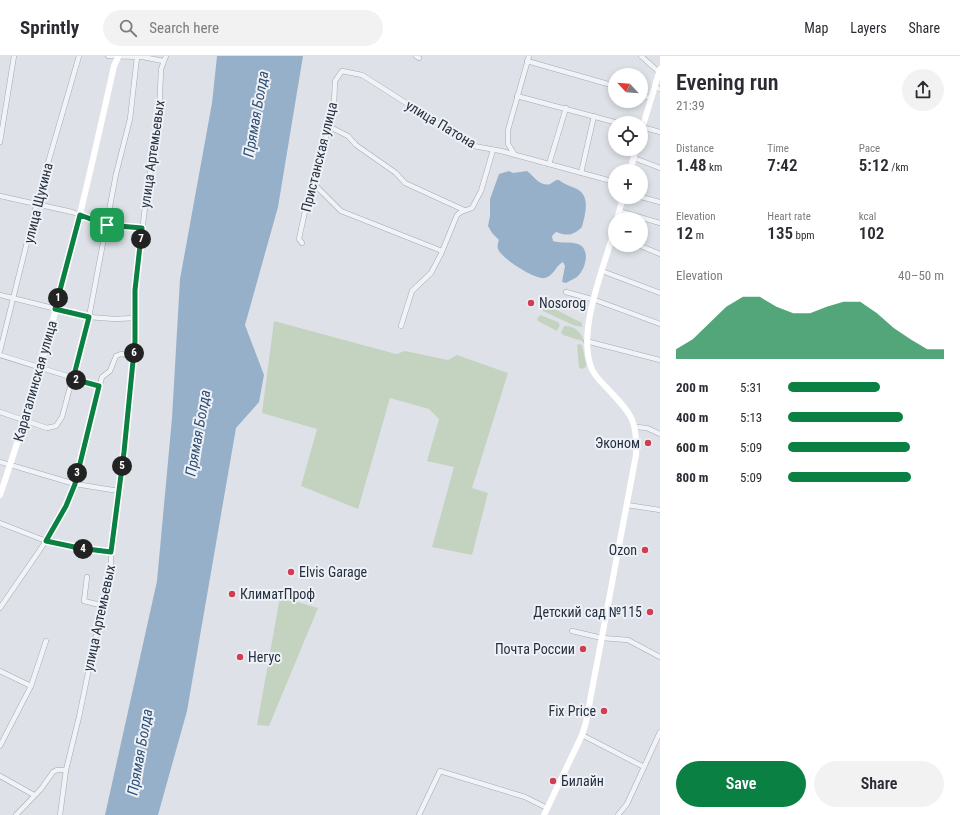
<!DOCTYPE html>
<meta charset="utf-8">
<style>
:root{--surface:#fff;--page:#f2f2f3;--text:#2b2b33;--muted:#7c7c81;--line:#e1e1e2;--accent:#0b8043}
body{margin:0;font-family:"Roboto Condensed",sans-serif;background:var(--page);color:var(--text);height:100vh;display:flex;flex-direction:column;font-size:15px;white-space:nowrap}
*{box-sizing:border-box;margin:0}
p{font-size:13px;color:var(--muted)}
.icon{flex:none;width:22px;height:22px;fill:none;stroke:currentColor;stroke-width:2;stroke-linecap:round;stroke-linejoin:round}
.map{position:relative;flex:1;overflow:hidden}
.panel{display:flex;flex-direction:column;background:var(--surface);width:300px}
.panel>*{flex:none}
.needle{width:26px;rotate:296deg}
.buttons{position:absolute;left:608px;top:12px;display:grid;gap:8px}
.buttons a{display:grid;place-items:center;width:40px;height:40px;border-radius:50%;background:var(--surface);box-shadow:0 2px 6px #0003;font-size:20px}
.pin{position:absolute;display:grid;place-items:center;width:34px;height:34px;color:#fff;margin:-17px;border-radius:8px;box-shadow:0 2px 6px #0006}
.km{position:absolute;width:20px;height:20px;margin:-10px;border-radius:50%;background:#222;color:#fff;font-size:11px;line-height:20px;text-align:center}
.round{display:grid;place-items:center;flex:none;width:42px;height:42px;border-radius:21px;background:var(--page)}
.summary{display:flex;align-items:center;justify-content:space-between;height:68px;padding:0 16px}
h1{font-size:22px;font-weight:600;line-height:30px}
.metrics{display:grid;grid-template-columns:repeat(3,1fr);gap:6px;height:68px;padding:4px 16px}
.metrics div{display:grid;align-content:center}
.metrics b{font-size:17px;font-weight:600}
.metrics small{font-size:11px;font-weight:400}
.metrics p{font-size:11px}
.chart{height:112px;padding:8px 16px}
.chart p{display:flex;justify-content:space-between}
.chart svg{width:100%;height:72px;margin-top:4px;fill:var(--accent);opacity:.7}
.primary-button{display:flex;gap:8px;margin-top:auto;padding:8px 16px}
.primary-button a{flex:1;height:46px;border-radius:24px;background:var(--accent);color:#fff;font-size:16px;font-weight:600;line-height:46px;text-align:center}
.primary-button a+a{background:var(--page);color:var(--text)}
ul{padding:0 16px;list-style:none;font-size:13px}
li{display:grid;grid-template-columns:64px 48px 1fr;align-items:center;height:30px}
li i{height:10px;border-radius:5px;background:var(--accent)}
header{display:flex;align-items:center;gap:24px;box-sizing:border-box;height:56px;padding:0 20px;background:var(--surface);border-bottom:1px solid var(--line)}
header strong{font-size:19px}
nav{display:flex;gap:22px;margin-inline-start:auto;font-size:14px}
.search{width:280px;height:36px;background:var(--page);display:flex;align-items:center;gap:10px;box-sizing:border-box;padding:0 14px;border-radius:22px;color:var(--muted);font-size:15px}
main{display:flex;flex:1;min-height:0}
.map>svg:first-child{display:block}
.green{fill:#c4d3bf}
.water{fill:#97b0ca}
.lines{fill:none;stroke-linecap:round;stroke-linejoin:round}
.street-casing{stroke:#a3a9b2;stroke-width:5.5}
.street{stroke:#f1f3f7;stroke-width:4.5}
.secondary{stroke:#fff;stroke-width:6}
.route-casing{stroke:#fff;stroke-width:8}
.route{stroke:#0b8043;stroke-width:5}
.poi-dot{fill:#d33d53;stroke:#eef1f6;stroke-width:1.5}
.labels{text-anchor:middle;stroke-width:4;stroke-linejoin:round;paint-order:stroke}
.street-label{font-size:14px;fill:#273040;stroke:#eef1f6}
.poi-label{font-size:14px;fill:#273040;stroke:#eef1f6;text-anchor:start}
.water-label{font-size:15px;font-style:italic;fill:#2f4e75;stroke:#eef1f6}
</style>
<header>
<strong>Sprintly</strong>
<div class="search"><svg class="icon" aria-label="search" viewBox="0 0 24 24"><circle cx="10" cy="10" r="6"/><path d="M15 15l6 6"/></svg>Search here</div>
<nav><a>Map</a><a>Layers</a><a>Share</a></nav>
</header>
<main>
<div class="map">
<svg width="660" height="759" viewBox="0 0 660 759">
<rect width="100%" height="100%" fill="#dee2e8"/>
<!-- green -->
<g class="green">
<path d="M 545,248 L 582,267 L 582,271 L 573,269 L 543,255 L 543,250 Z"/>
<path d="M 540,259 L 558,266 L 560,269 L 557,275 L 538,265 L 537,263 Z"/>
<path d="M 274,265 L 396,298 L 405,295 L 448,304 L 457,299 L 508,317 L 472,432 L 488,437 L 472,499 L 432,491 L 454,411 L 427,405 L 439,363 L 429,353 L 390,342 L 358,453 L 301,430 L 317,373 L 262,357 Z"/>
<path d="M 564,270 C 572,269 582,275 583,284 L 582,285 L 563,279 L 561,277 Z"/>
<path d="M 579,288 L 582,289 L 586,308 L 586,311 L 582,313 L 579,312 L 577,289 Z"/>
<path d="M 280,541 L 318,552 L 269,670 L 257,669 Z"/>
</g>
<!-- water -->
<g class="water">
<path d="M 217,0 L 303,0 L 278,151 L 245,269 L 264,319 L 259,346 L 236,372 L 187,655 L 158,759 L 105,759 L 157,525 L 172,362 L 180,223 L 212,47 Z"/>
<path d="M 509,115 L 513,117 L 527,115 C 534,120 540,131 550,128 C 554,126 554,124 559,124 C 565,129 571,130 577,133 C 591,140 585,159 582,171 C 573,180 567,180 556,176 L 552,180 L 553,185 C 562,188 570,185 578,188 C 591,193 586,213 577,221 C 574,223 569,225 566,227 L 562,226 L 565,210 L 563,206 C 556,209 554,220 545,222 C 535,224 501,202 498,193 C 497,190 498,186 499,184 L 492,177 L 488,170 L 490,160 L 490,143 L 499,118 Z"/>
</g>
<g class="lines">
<defs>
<g id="street">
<path d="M 108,0 L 143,1 L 163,5"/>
<path d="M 416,0 L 419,2"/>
<path d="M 641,0 L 659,16"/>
<path d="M 527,5 L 615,30"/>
<path d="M 654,31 L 660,33"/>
<path d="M 641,39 L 650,42"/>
<path d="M 517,40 L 618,67"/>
<path d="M 328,70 L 348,80 L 356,89 L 396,117 L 405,127 L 464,154"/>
<path d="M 642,71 L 660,76"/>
<path d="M 0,86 L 14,0"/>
<path d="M 515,99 L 508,88 L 508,74 L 529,0"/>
<path d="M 634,102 L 660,112"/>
<path d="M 549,108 L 566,52"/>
<path d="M 581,117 L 594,60"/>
<path d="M 314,128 L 341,155 L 442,195"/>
<path d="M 0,140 L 72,156 L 107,169 L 142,172"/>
<path d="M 641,141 L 660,146"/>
<path d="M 619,155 L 660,167"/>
<path d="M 302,187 L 299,183 L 310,132 L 316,124 L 334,48 L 335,25 L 342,15 L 362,19 L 474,90 L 501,95 L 615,126"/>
<path d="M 638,189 L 660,198"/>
<path d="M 602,215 L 660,237"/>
<path d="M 566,236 L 595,244 L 660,268"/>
<path d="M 0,239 L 89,261 L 115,263 L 135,262"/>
<path d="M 401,270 L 412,235 L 431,217 L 441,198 L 457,159 L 461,156 L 472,152 L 481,135 L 493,94"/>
<path d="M 586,285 L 660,304"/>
<path d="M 0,295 L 39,138 L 79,0"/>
<path d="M 0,299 L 99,330"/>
<path d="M 0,356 L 47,372 L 56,370 L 62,361 L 89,261 L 116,118 L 130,63 L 137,1"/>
<path d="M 636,371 L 647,372 L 660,378"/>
<path d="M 0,406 L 75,428 L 119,435"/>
<path d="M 627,449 L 660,454"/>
<path d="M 0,467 L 46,485 L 79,492 L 111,496"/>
<path d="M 87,521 L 84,545 L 104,550"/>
<path d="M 0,552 L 46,485 L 66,449 L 75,428 L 102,321 L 110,315 L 116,300 L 121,298 L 133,300"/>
<path d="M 572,575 L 602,582 L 628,584 L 660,601"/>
<path d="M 0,615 L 31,630"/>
<path d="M 582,679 L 644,711 L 660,676"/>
<path d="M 0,690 L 31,630 L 46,585"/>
<path d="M 0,720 L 34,739"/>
<path d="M 16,759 L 41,733 L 53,716 L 57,714 L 66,714"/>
<path d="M 60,759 L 66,714 L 79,661 L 95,583 L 104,550 L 111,507 L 111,490 L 124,396 L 135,285 L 135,234 L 146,143 L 159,61 L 161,13 L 166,0"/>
<path d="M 419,759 L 440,715 L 525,741 L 547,752"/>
<path d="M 618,759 L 627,748 L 644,711"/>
</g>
</defs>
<!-- street casing -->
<use href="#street" class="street-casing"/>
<!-- street -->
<use href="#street" class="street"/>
<!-- secondary -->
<g class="secondary">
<path d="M 641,76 L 660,13"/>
<path d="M 630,115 L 636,93"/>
<path d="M 617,163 L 623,141"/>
<path d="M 0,439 C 48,299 82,155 114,10 L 118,1"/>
<path d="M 544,759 L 582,679 L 586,666 L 636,399 C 638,361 629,356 605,330 C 599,324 593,318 591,311 C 577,272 605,210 615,171"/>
</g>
</g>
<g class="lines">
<defs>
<path id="route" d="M 80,159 L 107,169 L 142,172 L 135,234 L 135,285 L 124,396 L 111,496 L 79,492 L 46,485 L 66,450 L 75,428 L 99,330 L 73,323 L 89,261 L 55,253 Z"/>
</defs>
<!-- route casing -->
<use href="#route" class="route-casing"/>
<!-- route -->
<use href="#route" class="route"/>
</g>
<!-- markers -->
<g class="poi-dot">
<circle cx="531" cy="247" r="4"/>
<circle cx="648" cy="387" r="4"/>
<circle cx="645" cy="494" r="4"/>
<circle cx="291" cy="516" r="4"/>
<circle cx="232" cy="538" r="4"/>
<circle cx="650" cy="556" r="4"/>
<circle cx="583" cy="593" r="4"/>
<circle cx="240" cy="601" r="4"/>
<circle cx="604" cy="655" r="4"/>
<circle cx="553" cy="725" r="4"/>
</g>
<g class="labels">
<!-- street labels -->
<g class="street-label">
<text transform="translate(441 68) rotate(31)" y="5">улица Патона</text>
<text transform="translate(152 98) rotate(-82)" y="5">улица Артемьевых</text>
<text transform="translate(319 101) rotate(-76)" y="5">Пристанская улица</text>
<text transform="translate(38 147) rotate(-76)" y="5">улица Щукина</text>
<text transform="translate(35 325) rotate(-74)" y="5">Карагалинская улица</text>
<text transform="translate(99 562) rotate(-78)" y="5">улица Артемьевых</text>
</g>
<!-- poi labels -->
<g class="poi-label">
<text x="539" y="252">Nosorog</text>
<text x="640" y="392" text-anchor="end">Эконом</text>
<text x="637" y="499" text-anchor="end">Ozon</text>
<text x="299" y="521">Elvis Garage</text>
<text x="240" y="543">КлиматПроф</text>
<text x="642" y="561" text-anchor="end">Детский сад №115</text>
<text x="575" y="598" text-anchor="end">Почта России</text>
<text x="248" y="606">Негус</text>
<text x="596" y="660" text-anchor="end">Fix Price</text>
<text x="561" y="730">Билайн</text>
</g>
<!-- water labels -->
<g class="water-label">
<text transform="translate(256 58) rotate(-80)" y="5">Прямая Болда</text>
<text transform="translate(198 377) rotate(-80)" y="5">Прямая Болда</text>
<text transform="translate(140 696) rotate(-80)" y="5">Прямая Болда</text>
</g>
</g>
</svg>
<div class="buttons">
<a><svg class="needle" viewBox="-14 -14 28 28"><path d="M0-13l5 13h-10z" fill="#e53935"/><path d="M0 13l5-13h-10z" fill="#7c7c81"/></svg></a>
<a><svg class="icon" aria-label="locate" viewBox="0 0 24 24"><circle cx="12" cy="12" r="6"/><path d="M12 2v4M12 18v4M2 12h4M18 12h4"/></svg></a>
<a>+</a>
<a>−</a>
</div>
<div class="pin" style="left:107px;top:169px;background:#1e9e55"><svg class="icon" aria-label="arrive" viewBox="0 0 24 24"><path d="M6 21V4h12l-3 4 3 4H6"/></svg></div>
<b class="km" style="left:58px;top:242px">1</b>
<b class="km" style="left:76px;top:324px">2</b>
<b class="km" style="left:77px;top:417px">3</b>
<b class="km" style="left:83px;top:493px">4</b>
<b class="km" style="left:122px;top:410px">5</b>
<b class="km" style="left:134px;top:297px">6</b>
<b class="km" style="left:141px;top:183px">7</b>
</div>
<section class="panel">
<div class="summary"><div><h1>Evening run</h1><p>21:39</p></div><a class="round"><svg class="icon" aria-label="share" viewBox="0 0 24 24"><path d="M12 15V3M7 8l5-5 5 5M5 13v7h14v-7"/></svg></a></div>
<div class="metrics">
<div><p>Distance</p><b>1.48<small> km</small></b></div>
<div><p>Time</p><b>7:42</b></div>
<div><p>Pace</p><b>5:12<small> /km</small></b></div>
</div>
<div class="metrics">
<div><p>Elevation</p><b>12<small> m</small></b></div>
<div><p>Heart rate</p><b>135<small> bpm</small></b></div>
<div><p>kcal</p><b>102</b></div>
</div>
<div class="chart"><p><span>Elevation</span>40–50 m</p>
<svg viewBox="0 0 160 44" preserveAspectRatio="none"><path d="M0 44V38L10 32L20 22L30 12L40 6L50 6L60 12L70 16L80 16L90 12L100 9L110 9L120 16L130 25L140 32L150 38L160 38V44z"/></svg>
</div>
<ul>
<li><b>200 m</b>5:31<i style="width:59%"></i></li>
<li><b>400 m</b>5:13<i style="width:74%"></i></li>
<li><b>600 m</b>5:09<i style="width:78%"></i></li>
<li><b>800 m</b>5:09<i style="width:79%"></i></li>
</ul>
<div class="primary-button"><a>Save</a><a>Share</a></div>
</section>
</main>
